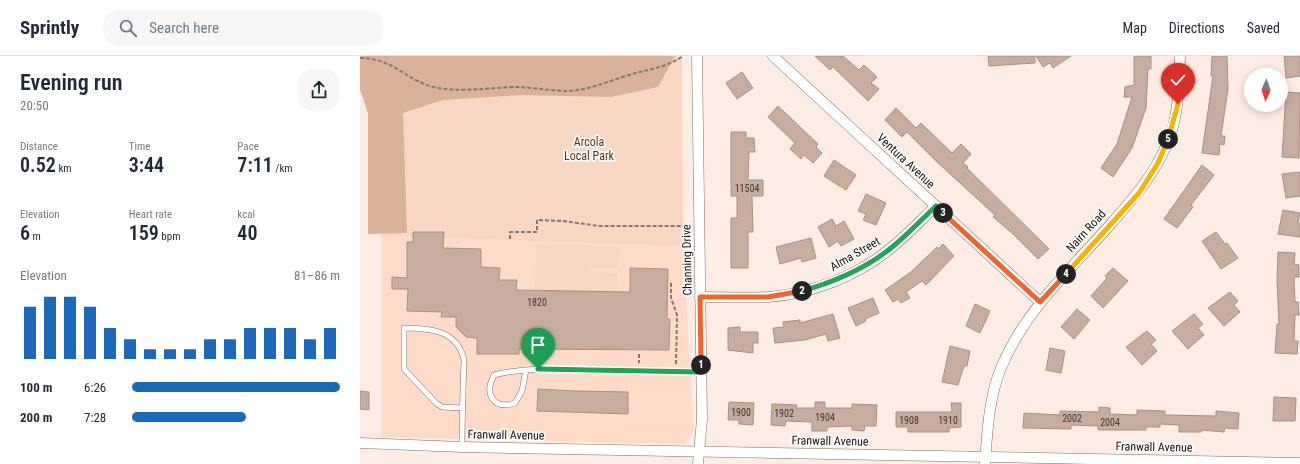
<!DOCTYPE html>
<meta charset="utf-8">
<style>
:root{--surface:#fff;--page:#f6f6f7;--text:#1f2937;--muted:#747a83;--line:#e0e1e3;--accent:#1b69b8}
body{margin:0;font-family:"Roboto Condensed",sans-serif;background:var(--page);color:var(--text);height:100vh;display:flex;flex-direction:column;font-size:15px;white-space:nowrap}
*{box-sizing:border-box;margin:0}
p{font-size:13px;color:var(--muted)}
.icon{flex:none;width:22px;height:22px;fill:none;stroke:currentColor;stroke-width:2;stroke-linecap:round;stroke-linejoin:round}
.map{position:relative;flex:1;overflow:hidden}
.drawer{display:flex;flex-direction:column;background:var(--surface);width:360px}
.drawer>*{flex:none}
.needle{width:26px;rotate:182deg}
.fabs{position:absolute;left:884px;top:12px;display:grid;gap:8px}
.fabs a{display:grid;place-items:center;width:44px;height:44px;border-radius:50%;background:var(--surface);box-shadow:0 2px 10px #0003;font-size:20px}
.pin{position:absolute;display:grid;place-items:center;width:34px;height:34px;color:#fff;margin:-41px -17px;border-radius:50% 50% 50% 0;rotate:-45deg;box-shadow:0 0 4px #0007}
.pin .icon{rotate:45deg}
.km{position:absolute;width:20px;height:20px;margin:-10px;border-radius:50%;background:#222;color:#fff;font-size:11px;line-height:20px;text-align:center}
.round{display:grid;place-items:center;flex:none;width:42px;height:42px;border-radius:16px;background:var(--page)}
.headline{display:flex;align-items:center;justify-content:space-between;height:68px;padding:0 20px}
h1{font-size:22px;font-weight:600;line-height:30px}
.figures{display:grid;grid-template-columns:repeat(3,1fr);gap:6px;height:68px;padding:4px 20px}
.figures div{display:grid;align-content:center}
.figures b{font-size:20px;font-weight:600}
.figures small{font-size:11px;font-weight:400}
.figures p{font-size:11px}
.chart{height:112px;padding:8px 20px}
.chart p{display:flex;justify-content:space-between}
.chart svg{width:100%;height:72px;margin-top:4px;stroke:var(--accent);stroke-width:6}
ul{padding:0 20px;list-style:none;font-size:13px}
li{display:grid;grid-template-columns:64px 48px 1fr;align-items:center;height:30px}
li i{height:10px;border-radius:5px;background:var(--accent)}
header{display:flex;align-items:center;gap:24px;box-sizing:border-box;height:56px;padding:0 20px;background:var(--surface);border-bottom:1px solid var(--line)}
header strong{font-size:19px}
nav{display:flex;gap:22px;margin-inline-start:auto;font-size:14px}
.search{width:280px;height:36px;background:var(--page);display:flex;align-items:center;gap:10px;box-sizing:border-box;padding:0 14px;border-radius:16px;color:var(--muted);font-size:15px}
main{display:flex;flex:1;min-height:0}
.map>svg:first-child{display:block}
.built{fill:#fddbc8}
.green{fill:#f7d6c3}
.forest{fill:#dab199}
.building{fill:#c7ad9f;stroke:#a99082}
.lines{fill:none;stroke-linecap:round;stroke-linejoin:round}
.lane-casing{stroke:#826b5e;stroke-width:6}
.street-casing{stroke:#826b5e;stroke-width:11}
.path{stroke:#847871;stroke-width:2;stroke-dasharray:4 2;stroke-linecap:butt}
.lane{stroke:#fff;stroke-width:5}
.street{stroke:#fff;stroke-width:10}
.split-1-casing{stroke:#fff;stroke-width:8}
.split-2-casing{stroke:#fff;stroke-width:8}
.split-3-casing{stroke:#fff;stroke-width:8}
.split-4-casing{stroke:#fff;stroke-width:8}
.split-5-casing{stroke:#fff;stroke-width:8}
.split-6-casing{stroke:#fff;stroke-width:8}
.split-1{stroke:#22a559;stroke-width:5}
.split-2{stroke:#f0652b;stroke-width:5}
.split-3{stroke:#22a559;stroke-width:5}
.split-4{stroke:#f0652b;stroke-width:5}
.split-5{stroke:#f5b400;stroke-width:5}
.split-6{stroke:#f5b400;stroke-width:5}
.labels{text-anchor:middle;stroke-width:3.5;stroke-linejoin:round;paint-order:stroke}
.number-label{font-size:10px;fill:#44362f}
.park-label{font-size:12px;fill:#65310c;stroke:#fff}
.street-label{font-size:12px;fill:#180f0a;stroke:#fff}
</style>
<header>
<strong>Sprintly</strong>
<div class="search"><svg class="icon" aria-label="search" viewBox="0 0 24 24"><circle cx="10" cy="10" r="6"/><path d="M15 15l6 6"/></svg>Search here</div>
<nav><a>Map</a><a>Directions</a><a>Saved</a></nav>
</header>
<main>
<section class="drawer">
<div class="headline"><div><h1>Evening run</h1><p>20:50</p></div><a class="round"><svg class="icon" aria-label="share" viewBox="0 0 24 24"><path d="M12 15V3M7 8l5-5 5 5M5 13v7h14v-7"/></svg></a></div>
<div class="figures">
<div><p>Distance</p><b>0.52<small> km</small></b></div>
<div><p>Time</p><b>3:44</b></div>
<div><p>Pace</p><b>7:11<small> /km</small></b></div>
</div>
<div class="figures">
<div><p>Elevation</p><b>6<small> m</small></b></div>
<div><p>Heart rate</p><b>159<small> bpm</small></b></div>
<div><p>kcal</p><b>40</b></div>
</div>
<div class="chart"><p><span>Elevation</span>81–86 m</p>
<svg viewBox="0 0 160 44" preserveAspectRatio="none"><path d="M5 44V12M15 44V6M25 44V6M35 44V12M45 44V25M55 44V32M65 44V38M75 44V38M85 44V38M95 44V32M105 44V32M115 44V25M125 44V25M135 44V25M145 44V32M155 44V25"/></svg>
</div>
<ul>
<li><b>100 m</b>6:26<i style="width:100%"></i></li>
<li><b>200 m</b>7:28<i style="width:55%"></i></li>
</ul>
</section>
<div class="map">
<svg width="940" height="408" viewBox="0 0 940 408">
<rect width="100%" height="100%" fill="#fcece3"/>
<!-- built -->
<path class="built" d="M 21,180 L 323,190 L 334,376 L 325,388 L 21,381 Z"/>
<!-- green -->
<g class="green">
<path d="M 0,0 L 322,0 L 323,190 L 21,180 L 20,26 Z"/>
<path d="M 176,188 L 231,189 L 231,191 L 259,192 L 258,212 L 231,212 L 231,216 L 257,217 L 257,236 L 175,235 Z"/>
</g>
<!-- forest -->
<path class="forest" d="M 0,0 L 315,0 L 298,31 L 251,41 L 161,39 L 83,44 L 43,57 L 47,177 L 8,178 L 8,57 L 0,34 Z"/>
<!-- building -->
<g class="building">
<path d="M 455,0 L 483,0 L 499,14 L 504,9 L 517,21 L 511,27 L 519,33 L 508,45 L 473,11 L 470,14 Z"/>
<path d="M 628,0 L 675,0 L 675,7 L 629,10 Z"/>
<path d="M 676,0 L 711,0 L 693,12 L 690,7 L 683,11 Z"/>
<path d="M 774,0 L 791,0 L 791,13 L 788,13 L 786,52 L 772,92 L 753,121 L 741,112 L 757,88 L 772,41 L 764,41 L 765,31 L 774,29 Z"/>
<path d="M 852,0 L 867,0 L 868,33 L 861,80 L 865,80 L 864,89 L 860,88 L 859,99 L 842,97 L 853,20 L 851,20 Z"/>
<path d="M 924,0 L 940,0 L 940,20 L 926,22 Z"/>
<path d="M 382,16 L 393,32 L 377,43 L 366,27 Z"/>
<path d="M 926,36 L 940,37 L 939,102 L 922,101 Z"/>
<path d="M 418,50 L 458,88 L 456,91 L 462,97 L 453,107 L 444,99 L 441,103 L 430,93 L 435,87 L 408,61 Z"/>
<path d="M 536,52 L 556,72 L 561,67 L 592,97 L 601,88 L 611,98 L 603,107 L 608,111 L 607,112 L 689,193 L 678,203 L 653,178 L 633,161 L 635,159 L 577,106 L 547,76 L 542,81 L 525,64 Z"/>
<path d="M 371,76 L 386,76 L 386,82 L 394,82 L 395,96 L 389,96 L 388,124 L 403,124 L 403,140 L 392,140 L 393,176 L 388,176 L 388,212 L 371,212 L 371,162 L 377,162 L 377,140 L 371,140 Z"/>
<path d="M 474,104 L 496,119 L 486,134 L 464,120 Z"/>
<path d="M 842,109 L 854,119 L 831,149 L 833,151 L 817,172 L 804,163 Z"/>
<path d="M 940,116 L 940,140 L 926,142 L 922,118 Z"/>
<path d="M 506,138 L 526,147 L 516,169 L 503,164 L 506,158 L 498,155 Z"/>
<path d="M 923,154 L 940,157 L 938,167 L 940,168 L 940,181 L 918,178 Z"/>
<path d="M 472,163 L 476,170 L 484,165 L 494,183 L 481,190 L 478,185 L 469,191 L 458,171 Z"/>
<path d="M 53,176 L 84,176 L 83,192 L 121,193 L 121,211 L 140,212 L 139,224 L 157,224 L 156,234 L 270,236 L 270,212 L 308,213 L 307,263 L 310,263 L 309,294 L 159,293 L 159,298 L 117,298 L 117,282 L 106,281 L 96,271 L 96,261 L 81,261 L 82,256 L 47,255 L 48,233 L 32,233 L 32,221 L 47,222 L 47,186 L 53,186 Z"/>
<path d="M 856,176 L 865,188 L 867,187 L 878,202 L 861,213 L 842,185 Z"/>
<path d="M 451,182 L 456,202 L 442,206 L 441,202 L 420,208 L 416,191 Z"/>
<path d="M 583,188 L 594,200 L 566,229 L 562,225 L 546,236 L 550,242 L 541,247 L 538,243 L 533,246 L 525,234 L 551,216 L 577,191 L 578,193 Z"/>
<path d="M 918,196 L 935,197 L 934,208 L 939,209 L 939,221 L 934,221 L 935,246 L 938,246 L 939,259 L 935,259 L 934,285 L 938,285 L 937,298 L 915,297 L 917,268 L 919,268 L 917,224 Z"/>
<path d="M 753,212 L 768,225 L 743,252 L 731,240 L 747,222 L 745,220 Z"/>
<path d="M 870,236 L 878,245 L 874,249 L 880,256 L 864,270 L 848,252 Z"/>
<path d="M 513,242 L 519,257 L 505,263 L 506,265 L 496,270 L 488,252 Z"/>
<path d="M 615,248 L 630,255 L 620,277 L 606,270 Z"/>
<path d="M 717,253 L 730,264 L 714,283 L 701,271 Z"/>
<path d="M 473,258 L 480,282 L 468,285 L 466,278 L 445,284 L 415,287 L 413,272 L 424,271 L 423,266 L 440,264 L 440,267 Z"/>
<path d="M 834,258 L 843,268 L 838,272 L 844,279 L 828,293 L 812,275 Z"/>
<path d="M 380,271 L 380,276 L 398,276 L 398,287 L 393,287 L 393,297 L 368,294 L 368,272 Z"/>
<path d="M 787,275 L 796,284 L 791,288 L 797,295 L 782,309 L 766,291 Z"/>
<path d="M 590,290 L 610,295 L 607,310 L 604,310 L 598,329 L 582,326 Z"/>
<path d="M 690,292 L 705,295 L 701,317 L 686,314 Z"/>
<path d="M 178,333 L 215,335 L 268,336 L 268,358 L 177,355 Z"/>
<path d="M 0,335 L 9,336 L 9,354 L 0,353 Z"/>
<path d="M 914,341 L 936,342 L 935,365 L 913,365 Z"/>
<path d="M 369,346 L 394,347 L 393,369 L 379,368 L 379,364 L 368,364 Z"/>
<path d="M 455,346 L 465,346 L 465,352 L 492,352 L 492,348 L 517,349 L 516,370 L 505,370 L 504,375 L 492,374 L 492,370 L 467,371 L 467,375 L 452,375 L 452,366 L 426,365 L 425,370 L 411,369 L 412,348 L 437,349 L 436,352 L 455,352 Z"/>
<path d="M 591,347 L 601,347 L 601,371 L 589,372 L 589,376 L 548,376 L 548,371 L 536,371 L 536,356 L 592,356 Z"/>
<path d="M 739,351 L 750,352 L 750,358 L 777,359 L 777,354 L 805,355 L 805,359 L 856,360 L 856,355 L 879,357 L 878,373 L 865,372 L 864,376 L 842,374 L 841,376 L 819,376 L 819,369 L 800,368 L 800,371 L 786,371 L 786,374 L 738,374 L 738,370 L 711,369 L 711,373 L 663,372 L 664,357 L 700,359 L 700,355 L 739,356 Z"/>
</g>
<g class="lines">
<defs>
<g id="lane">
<path d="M 166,314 L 162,335 L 155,347 C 133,354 124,338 134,319 C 149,315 163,314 178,313 L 341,316"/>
<path d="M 102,391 C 102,362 103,333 104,304 C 98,274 69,272 44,272 L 44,313 L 76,347 L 82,351 L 103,352"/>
</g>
<g id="street">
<path d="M 337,0 L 342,363 L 338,408"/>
<path d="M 413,0 L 680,246"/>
<path d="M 340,241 C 363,241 386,242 408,241 C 451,238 498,220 531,192 C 547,179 561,164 576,150"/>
<path d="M 0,387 L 102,391 L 940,407"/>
<path d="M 625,408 C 627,377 629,341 641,312 C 664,256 709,215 749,170 C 774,142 798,115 811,78 C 819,52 819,27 820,0"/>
</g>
</defs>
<!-- lane casing -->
<use href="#lane" class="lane-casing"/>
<!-- street casing -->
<use href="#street" class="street-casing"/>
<!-- path -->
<g class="path">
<path d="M 0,2 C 35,2 46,26 78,32 C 103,36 128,32 154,31 C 172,31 190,35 208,35 C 230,34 248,25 269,19 C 288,13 306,12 323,0"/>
<path d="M 150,183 L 150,176 L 177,176 L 177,164 L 203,165 L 239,170 L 324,170"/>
<path d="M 311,227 L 311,242 L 317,259 L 316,309"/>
<path d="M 279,298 L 279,307"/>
</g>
<!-- lane -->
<use href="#lane" class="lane"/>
<!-- street -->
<use href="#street" class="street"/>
</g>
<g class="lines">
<defs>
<path id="split-1" d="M 178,313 L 341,316 L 341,309"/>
<path id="split-2" d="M 341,309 L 340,241 L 408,241 L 442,235"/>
<path id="split-3" d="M 442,235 C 474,226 505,213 531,192 C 547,179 561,164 576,150 L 583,157"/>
<path id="split-4" d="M 583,157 L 680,246 L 706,218"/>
<path id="split-5" d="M 706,218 L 779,137 L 798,107 L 808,83"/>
<path id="split-6" d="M 808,83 L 818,48"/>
</defs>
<!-- split-1 casing -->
<use href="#split-1" class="split-1-casing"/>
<!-- split-2 casing -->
<use href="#split-2" class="split-2-casing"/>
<!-- split-3 casing -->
<use href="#split-3" class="split-3-casing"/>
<!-- split-4 casing -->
<use href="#split-4" class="split-4-casing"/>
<!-- split-5 casing -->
<use href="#split-5" class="split-5-casing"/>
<!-- split-6 casing -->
<use href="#split-6" class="split-6-casing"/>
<!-- split-1 -->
<use href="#split-1" class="split-1"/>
<!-- split-2 -->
<use href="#split-2" class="split-2"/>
<!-- split-3 -->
<use href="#split-3" class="split-3"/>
<!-- split-4 -->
<use href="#split-4" class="split-4"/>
<!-- split-5 -->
<use href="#split-5" class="split-5"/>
<!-- split-6 -->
<use href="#split-6" class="split-6"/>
</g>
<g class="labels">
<!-- number labels -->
<g class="number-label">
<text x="387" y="136">11504</text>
<text x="177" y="250">1820</text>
<text x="381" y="360">1900</text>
<text x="424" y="361">1902</text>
<text x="465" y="365">1904</text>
<text x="712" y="366">2002</text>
<text x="549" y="368">1908</text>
<text x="588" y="368">1910</text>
<text x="750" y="370">2004</text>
</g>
<!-- park labels -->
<g class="park-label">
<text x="229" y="90">Arcola<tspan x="229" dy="14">Local Park</tspan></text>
</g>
<!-- street labels -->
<g class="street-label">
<text transform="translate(546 105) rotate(43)" y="4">Ventura Avenue</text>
<text transform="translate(726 175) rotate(-48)" y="4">Nairn Road</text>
<text transform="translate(495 198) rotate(-30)" y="4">Alma Street</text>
<text transform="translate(327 204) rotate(-91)" y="4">Channing Drive</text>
<text transform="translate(146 379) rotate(1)" y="4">Franwall Avenue</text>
<text transform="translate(470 385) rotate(1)" y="4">Franwall Avenue</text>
<text transform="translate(794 391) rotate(1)" y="4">Franwall Avenue</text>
</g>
</g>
</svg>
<div class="fabs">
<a><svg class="needle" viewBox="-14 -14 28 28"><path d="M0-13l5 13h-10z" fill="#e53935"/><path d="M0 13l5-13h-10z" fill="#747a83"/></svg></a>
</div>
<div class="pin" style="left:178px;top:313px;background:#1e9e55"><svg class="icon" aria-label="arrive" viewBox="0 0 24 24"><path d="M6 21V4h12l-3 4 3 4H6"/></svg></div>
<div class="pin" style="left:818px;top:48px;background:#d93025"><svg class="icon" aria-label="check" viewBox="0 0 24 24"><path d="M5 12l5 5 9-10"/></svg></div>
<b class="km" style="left:341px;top:309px">1</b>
<b class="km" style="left:442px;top:235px">2</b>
<b class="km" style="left:583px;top:157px">3</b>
<b class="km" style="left:706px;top:218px">4</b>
<b class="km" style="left:808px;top:83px">5</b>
</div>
</main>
